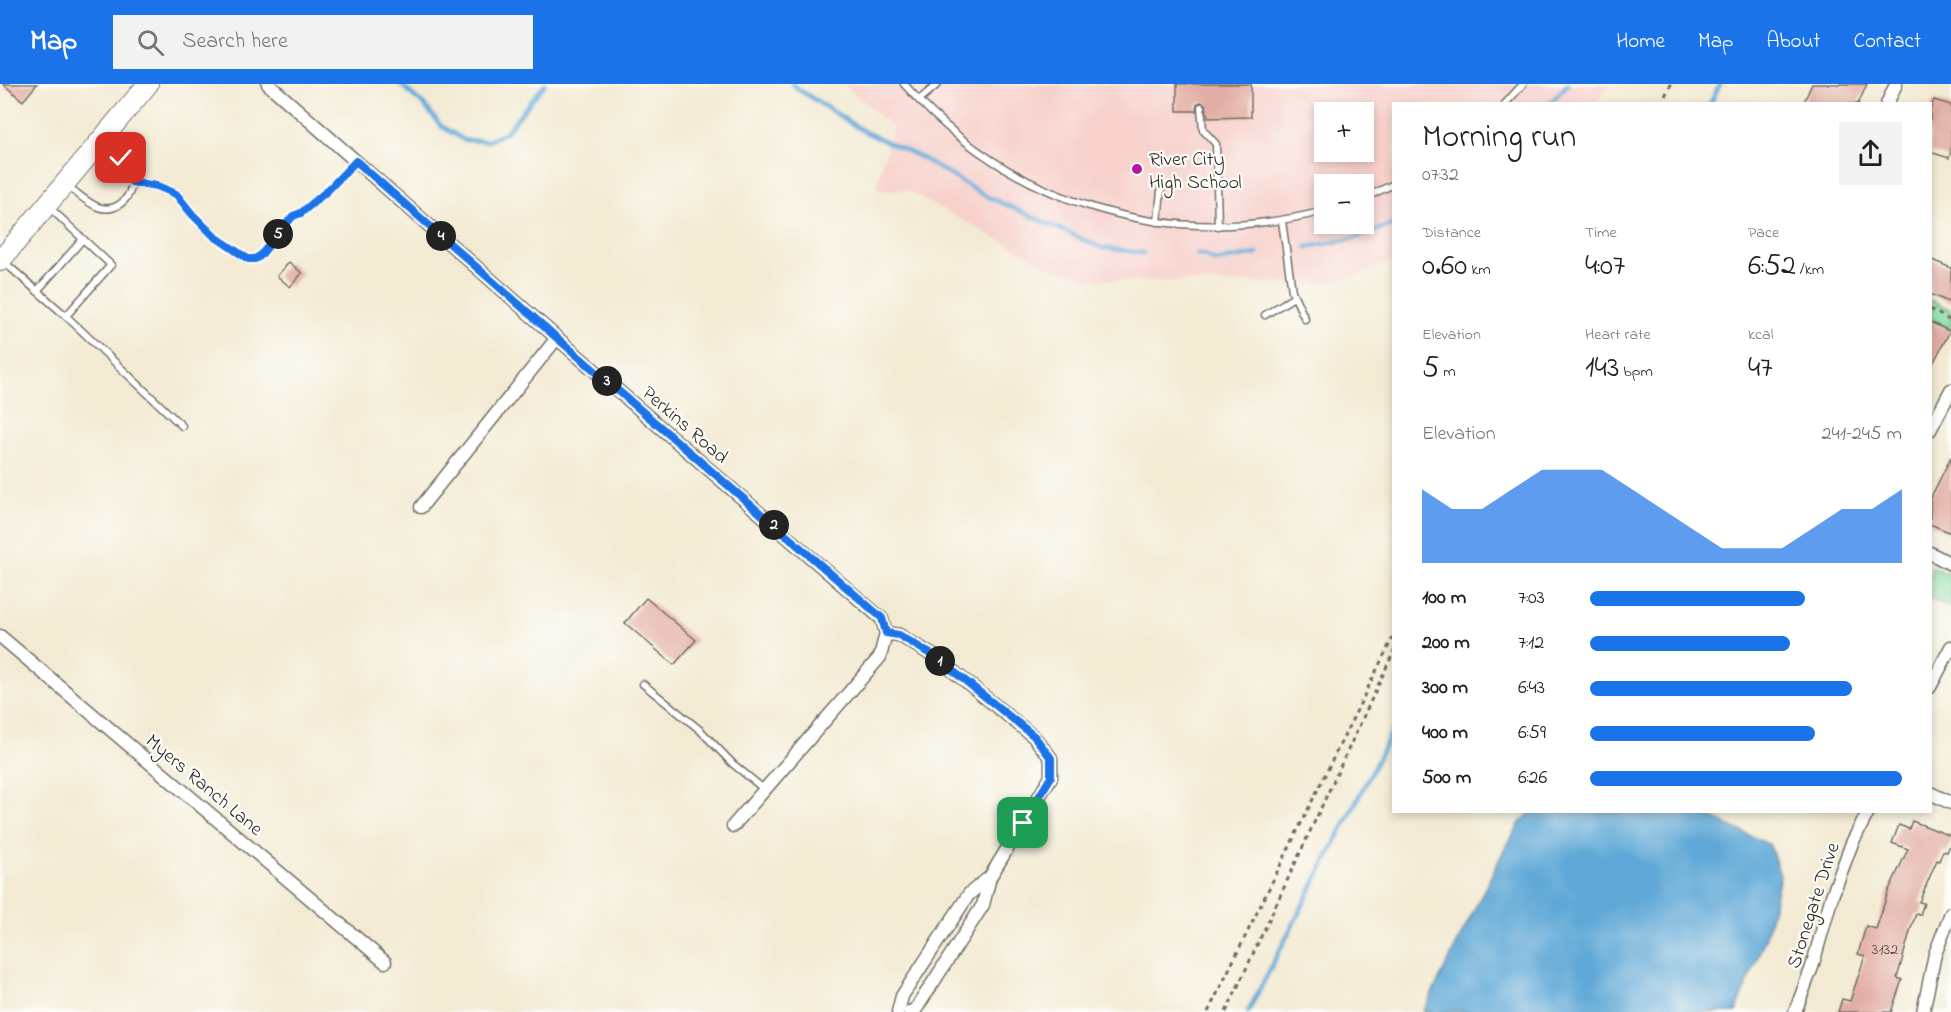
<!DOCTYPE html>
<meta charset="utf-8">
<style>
:root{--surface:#fff;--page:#f2f2f2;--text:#202124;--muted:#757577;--accent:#1a73e8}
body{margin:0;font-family:"Indie Flower",sans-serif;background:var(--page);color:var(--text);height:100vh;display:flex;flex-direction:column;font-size:22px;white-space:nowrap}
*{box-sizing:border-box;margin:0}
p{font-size:20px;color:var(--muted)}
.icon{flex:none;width:33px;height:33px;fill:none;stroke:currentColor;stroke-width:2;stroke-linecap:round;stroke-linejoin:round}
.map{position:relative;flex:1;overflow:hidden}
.details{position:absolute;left:1392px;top:18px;width:540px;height:711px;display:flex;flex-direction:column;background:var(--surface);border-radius:0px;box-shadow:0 3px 9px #0003}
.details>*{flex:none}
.buttons{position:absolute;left:1314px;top:18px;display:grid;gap:12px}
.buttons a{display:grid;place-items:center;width:60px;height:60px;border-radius:0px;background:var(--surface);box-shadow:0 3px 9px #0003;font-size:30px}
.pin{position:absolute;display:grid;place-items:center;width:51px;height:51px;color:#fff;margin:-26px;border-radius:12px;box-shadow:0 3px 9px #0006}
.km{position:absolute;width:30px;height:30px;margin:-15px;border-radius:50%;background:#222;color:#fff;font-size:16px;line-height:30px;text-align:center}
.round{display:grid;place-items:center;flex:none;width:63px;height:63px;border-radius:0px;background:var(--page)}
.summary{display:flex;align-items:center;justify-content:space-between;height:102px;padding:0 30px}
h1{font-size:33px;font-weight:600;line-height:45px}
.metrics{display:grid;grid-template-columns:repeat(3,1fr);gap:9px;height:102px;padding:6px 30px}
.metrics div{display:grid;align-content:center}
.metrics b{font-size:30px;font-weight:600}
.metrics small{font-size:16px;font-weight:400}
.metrics p{font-size:16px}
.chart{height:168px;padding:12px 30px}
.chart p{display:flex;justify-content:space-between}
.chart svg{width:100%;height:108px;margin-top:6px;fill:var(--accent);opacity:.7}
ul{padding:0 30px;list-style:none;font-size:20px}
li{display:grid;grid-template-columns:96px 72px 1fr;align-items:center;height:45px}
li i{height:15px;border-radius:8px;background:var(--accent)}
header{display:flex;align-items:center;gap:36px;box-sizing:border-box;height:84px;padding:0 30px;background:var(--accent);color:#fff}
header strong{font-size:28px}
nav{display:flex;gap:33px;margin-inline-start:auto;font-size:21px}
.search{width:420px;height:54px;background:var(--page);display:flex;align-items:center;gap:15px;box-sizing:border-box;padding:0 21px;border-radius:0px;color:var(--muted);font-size:22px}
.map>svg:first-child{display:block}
.built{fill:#f7d0cb;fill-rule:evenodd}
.green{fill:#86dea2;stroke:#588466;stroke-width:1.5}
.water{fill:#5fa8d7;stroke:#456a81;stroke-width:1.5}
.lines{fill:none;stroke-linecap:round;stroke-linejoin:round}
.stream{stroke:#5fa8d7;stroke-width:4.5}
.building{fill:#e2ada4}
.lane-casing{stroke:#716e66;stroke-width:9}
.street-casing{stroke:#716e66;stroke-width:15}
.primary-casing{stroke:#716e66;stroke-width:22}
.path{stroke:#716e66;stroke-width:3;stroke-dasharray:4.5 4.5;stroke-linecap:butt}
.lane{stroke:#fff;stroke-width:6}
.street{stroke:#fff;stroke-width:12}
.primary{stroke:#fff;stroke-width:20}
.route-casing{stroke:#fff;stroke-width:12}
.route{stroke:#1a73e8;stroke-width:8}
.poi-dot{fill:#b5179e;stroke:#fdfcf7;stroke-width:2}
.labels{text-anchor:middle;stroke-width:4.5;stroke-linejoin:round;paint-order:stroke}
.number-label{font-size:16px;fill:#594c49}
.poi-label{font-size:20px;fill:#2b2b2b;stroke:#fdfcf7;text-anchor:start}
.street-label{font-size:20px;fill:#2b2b2b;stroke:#fdfcf7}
</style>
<header>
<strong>Map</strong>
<div class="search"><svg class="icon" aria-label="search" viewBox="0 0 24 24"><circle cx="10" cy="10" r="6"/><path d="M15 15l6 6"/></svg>Search here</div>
<nav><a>Home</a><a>Map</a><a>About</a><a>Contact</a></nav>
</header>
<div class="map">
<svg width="1951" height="928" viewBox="0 0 1951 928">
<rect width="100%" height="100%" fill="#fdfcf7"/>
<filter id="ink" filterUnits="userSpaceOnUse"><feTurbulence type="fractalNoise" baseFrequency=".0167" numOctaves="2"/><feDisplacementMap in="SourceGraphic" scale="12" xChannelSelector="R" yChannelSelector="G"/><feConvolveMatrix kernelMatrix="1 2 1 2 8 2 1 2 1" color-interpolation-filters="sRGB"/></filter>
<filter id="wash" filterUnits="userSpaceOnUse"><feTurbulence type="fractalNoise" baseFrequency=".008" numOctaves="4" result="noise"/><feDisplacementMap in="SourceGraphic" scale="24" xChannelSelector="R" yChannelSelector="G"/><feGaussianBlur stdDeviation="1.35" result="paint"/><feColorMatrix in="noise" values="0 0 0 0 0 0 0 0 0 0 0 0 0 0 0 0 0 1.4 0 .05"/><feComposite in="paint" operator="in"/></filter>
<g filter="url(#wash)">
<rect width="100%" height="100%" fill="#f3ead3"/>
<!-- built -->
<path class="built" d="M 843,0 L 1609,0 L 1595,19 L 1394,20 L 1393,177 L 1365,189 L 1321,200 L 1097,196 L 1053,185 L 906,106 L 879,106 L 876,101 L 893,44 ZM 1324,28 L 1364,28 L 1364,68 L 1324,68 ZM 1324,100 L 1364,100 L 1364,140 L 1324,140 Z"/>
<!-- green -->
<g class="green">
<path d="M 1930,216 L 1951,226 L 1951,246 L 1931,235 Z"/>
<path d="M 1931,483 L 1951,491 L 1951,524 L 1931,514 Z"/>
</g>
<!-- water -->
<path class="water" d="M 1531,728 L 1700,728 L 1770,761 L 1780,792 L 1766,852 L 1736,928 L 1423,928 L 1501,772 L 1520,739 Z"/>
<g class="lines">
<!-- stream -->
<g class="stream">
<path d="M 400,0 L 425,22 L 441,42 L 464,56 L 488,57 L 506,48 L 545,0"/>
<path d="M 792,0 L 801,7 L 865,48 L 920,73 L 984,111 L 1102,164 L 1143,169"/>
<path d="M 1549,20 L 1568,0"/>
<path d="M 1710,20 L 1720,0"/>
<path d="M 1307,163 L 1352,155 L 1394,140"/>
<path d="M 1197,170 L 1205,171 L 1215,177 L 1257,170"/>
<path d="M 1248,928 L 1394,644"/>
</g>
</g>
<g id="blocks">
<!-- building -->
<g class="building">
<path d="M 3,0 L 37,0 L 23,17 Z"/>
<path d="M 1177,0 L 1251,0 L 1251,33 L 1208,34 L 1206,21 L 1201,18 L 1197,20 L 1196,27 L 1177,27 Z"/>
<path d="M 1812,0 L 1867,0 L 1858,20 L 1803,20 Z"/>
<path d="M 1934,16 L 1951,21 L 1951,67 L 1949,74 L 1930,68 L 1930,26 Z"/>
<path d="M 1930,175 L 1951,184 L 1951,219 L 1930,210 Z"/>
<path d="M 289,178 L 302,189 L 290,203 L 277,192 Z"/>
<path d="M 1930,238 L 1950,247 L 1930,285 Z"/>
<path d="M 1951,373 L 1951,449 L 1930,440 L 1930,415 Z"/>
<path d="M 646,514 L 696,556 L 674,581 L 625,539 Z"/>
<path d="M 1912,737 L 1951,752 L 1951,759 L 1947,768 L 1943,767 L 1939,777 L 1937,776 L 1919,818 L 1924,819 L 1920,831 L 1916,830 L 1911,844 L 1897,894 L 1902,896 L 1891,928 L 1838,928 L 1842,915 L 1850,917 L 1865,872 L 1858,870 L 1866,842 L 1876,845 L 1888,808 L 1908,765 L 1892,759 L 1899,741 L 1909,745 Z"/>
</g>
</g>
</g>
<g filter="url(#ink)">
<use href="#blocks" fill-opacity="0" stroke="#716e66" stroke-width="1.5"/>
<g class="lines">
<defs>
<g id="lane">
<path d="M 904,0 C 1012,122 1168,167 1324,127"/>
<path d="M 919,16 L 938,0"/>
<path d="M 1505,20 L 1523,0"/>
<path d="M 1201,23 L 1203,46 L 1216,60 L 1218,142"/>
<path d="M 132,98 L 157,102 L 176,110 L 192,130 L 214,152 L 248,175 L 255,175 L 260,172 L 293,132 L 301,129 L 327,107 L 356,77"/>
<path d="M 67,102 C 76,108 87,119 98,123 C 119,131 138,107 130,88 C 125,74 112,67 100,60"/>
<path d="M 1364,114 L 1394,100"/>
<path d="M 1282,137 L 1292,207 L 1305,235"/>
<path d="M 1158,138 L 1161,106"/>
<path d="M 4,178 L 66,232 L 182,342"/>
<path d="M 37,207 L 83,155 L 49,123"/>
<path d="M 1265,231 L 1294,213"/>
<path d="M 66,232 L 111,181 L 83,155"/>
<path d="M 643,600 L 700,646 L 733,680 L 765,706"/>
</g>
<g id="street">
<path d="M 268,0 L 557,254 L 882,535 L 886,549 L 880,573 L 733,742"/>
<path d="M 1887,20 L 1896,0"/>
<path d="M 1930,346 L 1951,306"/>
<path d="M 421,423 L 557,254"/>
<path d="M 1930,469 L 1951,480"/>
<path d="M 886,549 L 899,551 L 937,574 L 1034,653 L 1051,674 L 1051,693 L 990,793 L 969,810 L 902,912 L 898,928"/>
<path d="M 0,552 L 385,878"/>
<path d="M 1930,603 L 1951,563"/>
<path d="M 1930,709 L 1951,719"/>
<path d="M 910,928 L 916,925 L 983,821 L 990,793"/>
<path d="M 1795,928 L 1812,883 L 1832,812 L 1852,759 L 1868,728"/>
<path d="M 1923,928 L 1935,870 L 1951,829"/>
</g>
<path id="primary" d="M 0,177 L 148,0"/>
</defs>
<!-- lane casing -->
<use href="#lane" class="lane-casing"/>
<!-- street casing -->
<use href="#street" class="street-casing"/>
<!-- primary casing -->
<use href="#primary" class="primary-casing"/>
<!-- path -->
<g class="path">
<path d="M 1661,20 L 1671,0"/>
<path d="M 1930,225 L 1951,237"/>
<path d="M 1208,928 L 1394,551"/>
<path d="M 1226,928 L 1394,567"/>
</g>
<!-- lane -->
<use href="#lane" class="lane"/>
<!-- street -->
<use href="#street" class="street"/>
<!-- primary -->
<use href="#primary" class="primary"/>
</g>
</g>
<g class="lines" filter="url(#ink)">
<defs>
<path id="route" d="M 121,74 L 130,87 L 132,98 L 157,102 L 176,110 L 192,130 L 214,152 L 248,175 L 255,175 L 260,172 L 293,132 L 301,129 L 327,107 L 356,77 L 557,254 L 882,534 L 886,549 L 899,551 L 937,574 L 1034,652 L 1051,674 L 1051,693 L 1023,739"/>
</defs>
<!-- route casing -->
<use href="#route" class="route-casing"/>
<!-- route -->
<use href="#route" class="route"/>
</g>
<!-- markers -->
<circle class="poi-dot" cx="1137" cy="85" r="6"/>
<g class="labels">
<!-- number labels -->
<g class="number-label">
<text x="1885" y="870">3132</text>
</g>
<!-- poi labels -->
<g class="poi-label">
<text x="1149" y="81">River City<tspan x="1149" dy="23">High School</tspan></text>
</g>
<!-- street labels -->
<g class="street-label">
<text transform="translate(686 340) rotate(41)" y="7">Perkins Road</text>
<text transform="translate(205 700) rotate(40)" y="7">Myers Ranch Lane</text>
<text transform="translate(1812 821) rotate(-72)" y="7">Stonegate Drive</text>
</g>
</g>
</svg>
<div class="buttons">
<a>+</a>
<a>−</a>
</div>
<div class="pin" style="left:1023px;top:739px;background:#1e9e55"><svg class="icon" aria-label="arrive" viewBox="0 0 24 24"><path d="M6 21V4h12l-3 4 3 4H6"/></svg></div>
<div class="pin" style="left:121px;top:74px;background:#d93025"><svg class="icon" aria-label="check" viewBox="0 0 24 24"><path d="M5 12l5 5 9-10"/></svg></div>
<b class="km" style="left:940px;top:577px">1</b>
<b class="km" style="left:774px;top:441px">2</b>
<b class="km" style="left:607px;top:297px">3</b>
<b class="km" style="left:441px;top:152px">4</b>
<b class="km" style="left:278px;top:150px">5</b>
<section class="details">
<div class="summary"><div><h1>Morning run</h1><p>07:32</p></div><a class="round"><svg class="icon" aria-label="share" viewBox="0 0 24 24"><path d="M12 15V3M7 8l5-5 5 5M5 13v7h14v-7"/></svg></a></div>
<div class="metrics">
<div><p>Distance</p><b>0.60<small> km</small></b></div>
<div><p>Time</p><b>4:07</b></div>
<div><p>Pace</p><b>6:52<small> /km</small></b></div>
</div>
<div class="metrics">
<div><p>Elevation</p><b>5<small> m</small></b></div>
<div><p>Heart rate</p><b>143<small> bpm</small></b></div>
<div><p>kcal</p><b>47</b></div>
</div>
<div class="chart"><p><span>Elevation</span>241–245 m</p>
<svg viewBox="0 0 160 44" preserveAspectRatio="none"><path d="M0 44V14L10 22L20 22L30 14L40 6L50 6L60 6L70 14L80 22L90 30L100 38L110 38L120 38L130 30L140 22L150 22L160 14V44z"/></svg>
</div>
<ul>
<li><b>100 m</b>7:03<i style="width:69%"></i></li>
<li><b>200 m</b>7:12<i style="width:64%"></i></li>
<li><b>300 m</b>6:43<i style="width:84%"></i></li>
<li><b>400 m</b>6:59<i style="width:72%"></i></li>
<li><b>500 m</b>6:26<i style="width:100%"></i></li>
</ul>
</section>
</div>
